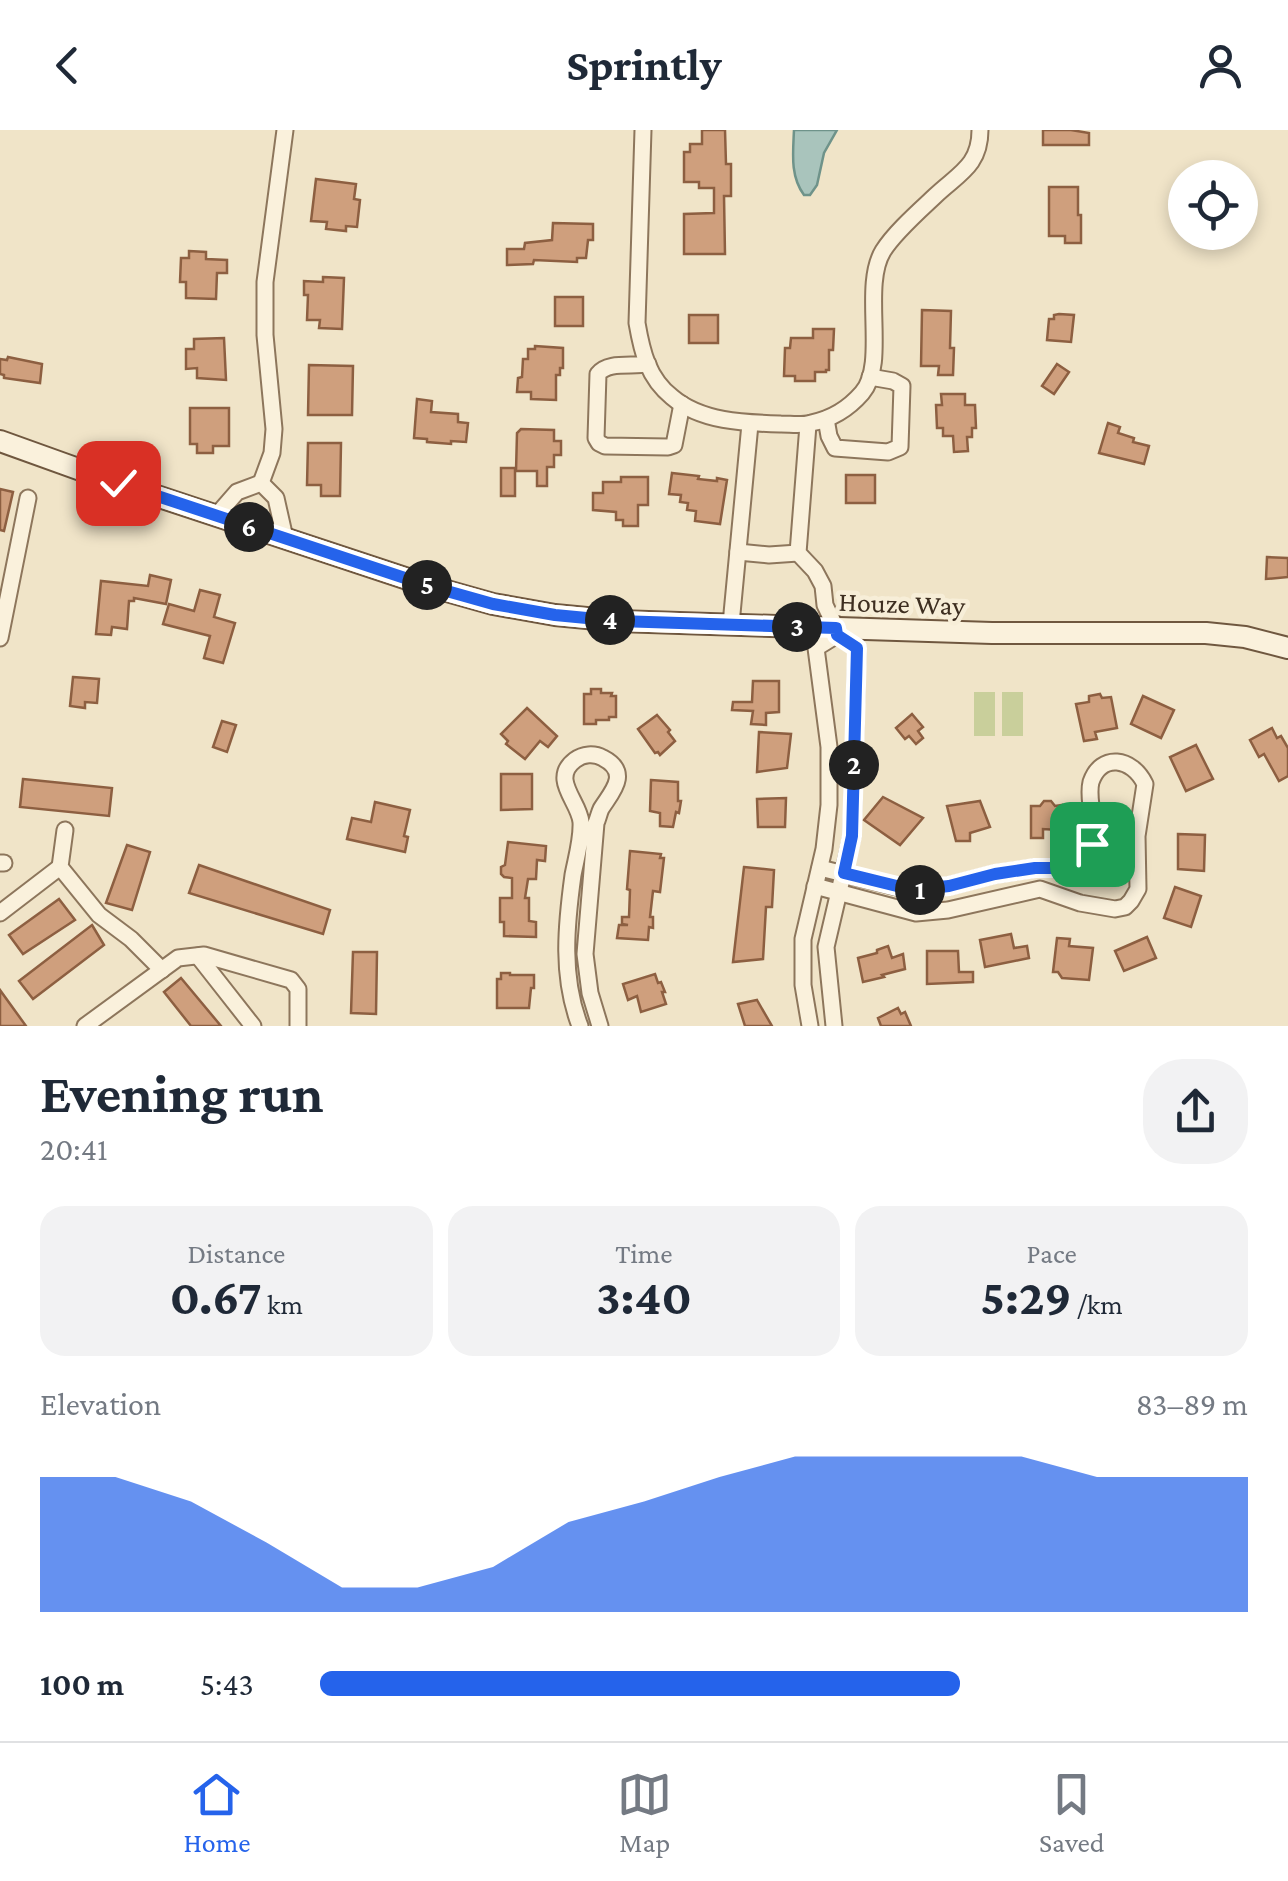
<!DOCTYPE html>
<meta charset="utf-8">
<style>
:root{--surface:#fff;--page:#f2f2f3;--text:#1f2937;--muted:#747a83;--line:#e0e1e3;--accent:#2563eb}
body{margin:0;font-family:"Crimson Pro",serif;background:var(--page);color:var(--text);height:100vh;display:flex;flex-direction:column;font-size:38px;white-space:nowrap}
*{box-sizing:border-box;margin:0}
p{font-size:32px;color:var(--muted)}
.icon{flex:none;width:55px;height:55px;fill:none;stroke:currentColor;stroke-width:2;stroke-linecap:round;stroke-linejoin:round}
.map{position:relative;height:896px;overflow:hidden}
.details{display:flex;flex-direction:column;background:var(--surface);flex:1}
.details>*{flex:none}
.buttons{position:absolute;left:1168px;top:30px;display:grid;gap:20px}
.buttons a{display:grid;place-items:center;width:90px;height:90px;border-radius:50%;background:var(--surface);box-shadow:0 5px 15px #0003;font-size:50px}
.pin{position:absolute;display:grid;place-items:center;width:85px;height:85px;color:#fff;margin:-42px;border-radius:20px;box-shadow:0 5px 15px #0006}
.km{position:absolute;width:50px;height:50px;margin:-25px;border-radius:50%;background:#222;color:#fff;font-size:28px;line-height:50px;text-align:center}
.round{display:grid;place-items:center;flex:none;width:105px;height:105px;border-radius:40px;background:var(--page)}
.head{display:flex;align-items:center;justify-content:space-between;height:170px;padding:0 40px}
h1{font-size:55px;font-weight:700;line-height:75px}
.stats{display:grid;grid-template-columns:repeat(3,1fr);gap:15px;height:170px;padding:10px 40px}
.stats div{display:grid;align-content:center;border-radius:25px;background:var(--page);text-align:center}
.stats b{font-size:50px;font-weight:700}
.stats small{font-size:28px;font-weight:400}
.stats p{font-size:28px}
.chart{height:280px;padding:20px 40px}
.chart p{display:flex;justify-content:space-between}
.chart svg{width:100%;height:180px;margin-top:10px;fill:var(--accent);opacity:.7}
ul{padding:0 40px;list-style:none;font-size:32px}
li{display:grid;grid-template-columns:160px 120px 1fr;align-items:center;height:75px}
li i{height:25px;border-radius:12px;background:var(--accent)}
header{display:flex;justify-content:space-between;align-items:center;height:130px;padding:0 40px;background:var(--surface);font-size:45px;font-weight:700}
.tabs{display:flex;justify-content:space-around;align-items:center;height:140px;border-top:2px solid var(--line);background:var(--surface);font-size:28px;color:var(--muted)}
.tabs a{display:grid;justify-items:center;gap:5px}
.tabs .active{color:var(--accent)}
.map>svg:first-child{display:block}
.green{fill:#c9cf9b}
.water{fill:#a9c4bc;stroke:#6f938a;stroke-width:2.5}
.building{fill:#cf9f7d;stroke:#8d5f41;stroke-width:2.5}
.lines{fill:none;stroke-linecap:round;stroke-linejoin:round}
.street-casing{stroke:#8d765c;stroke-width:19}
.secondary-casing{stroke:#6f573f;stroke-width:24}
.street{stroke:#faf1dc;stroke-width:15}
.secondary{stroke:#faf1dc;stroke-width:20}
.route-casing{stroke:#fff;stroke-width:20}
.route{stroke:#2563eb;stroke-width:12}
.labels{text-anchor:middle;stroke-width:9;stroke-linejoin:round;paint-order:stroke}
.street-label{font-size:28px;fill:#3d2e20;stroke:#f7eed8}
</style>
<header><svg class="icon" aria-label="back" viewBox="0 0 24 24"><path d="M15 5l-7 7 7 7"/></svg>Sprintly<svg class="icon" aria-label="person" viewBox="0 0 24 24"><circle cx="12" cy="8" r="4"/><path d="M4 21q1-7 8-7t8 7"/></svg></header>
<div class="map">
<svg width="1288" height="896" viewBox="0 0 1288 896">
<rect width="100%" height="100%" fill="#f0e4c8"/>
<!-- green -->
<g class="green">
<rect x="974" y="562" width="21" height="44"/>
<rect x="1002" y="562" width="21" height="44"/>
</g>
<!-- water -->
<path class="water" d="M 794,0 L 837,0 L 824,23 L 817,55 L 810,65 L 804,65 C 790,46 793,23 794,0 Z"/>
<!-- building -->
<g class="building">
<path d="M 702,0 L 725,0 L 726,34 L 731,34 L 731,66 L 724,66 L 725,124 L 684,124 L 684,84 L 714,83 L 714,58 L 699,58 L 699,52 L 684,52 L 684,22 L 690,22 L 690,14 L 702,14 Z"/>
<path d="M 1043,0 L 1071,0 L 1089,3 L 1089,15 L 1043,15 Z"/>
<path d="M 316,49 L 356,54 L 354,69 L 360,70 L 357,97 L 346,96 L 346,101 L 326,99 L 327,92 L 311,91 Z"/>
<path d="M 1049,57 L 1078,57 L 1078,85 L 1081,85 L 1081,113 L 1065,113 L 1065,106 L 1049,106 Z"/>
<path d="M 553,93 L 593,94 L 593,110 L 588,110 L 586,128 L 577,128 L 577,132 L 534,130 L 533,134 L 507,135 L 507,119 L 524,119 L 525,113 L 552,110 Z"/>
<path d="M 189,121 L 206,122 L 206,129 L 227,130 L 227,143 L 217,143 L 216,169 L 186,168 L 186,152 L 180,152 L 181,128 L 189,128 Z"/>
<path d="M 323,147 L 344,148 L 342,199 L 319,198 L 320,190 L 307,190 L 308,165 L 304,165 L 304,151 L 323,152 Z"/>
<rect x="555" y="167" width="28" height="29"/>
<path d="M 922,180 L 951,181 L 950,218 L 954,218 L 953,245 L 938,245 L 939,236 L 921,236 Z"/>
<path d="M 1059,184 L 1074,185 L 1071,212 L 1047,210 L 1049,189 L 1054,189 L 1054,185 Z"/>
<rect x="689" y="185" width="29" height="28"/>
<path d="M 813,199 L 834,199 L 833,220 L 829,220 L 829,240 L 826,240 L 826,242 L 815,242 L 815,251 L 795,251 L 795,246 L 784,246 L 785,218 L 790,218 L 791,208 L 813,208 Z"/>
<path d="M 224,208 L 226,250 L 197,248 L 197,238 L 186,239 L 186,219 L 194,219 L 194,209 Z"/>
<path d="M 535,216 L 563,218 L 563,238 L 560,238 L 560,245 L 556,245 L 556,270 L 531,269 L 531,262 L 517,262 L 518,248 L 522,247 L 523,229 L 528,229 L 528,219 L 535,219 Z"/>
<path d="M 8,227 L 42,234 L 40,253 L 4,248 L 4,245 L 0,244 L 0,229 L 7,230 Z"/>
<path d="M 1057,234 L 1069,242 L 1054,264 L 1042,256 Z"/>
<path d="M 309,235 L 353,236 L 352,285 L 308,285 Z"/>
<path d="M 941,264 L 965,264 L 965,275 L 975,275 L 976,298 L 972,298 L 972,307 L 967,307 L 968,321 L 954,322 L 953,306 L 943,306 L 943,298 L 937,298 L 936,275 L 942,275 Z"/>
<path d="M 417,269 L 432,271 L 431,282 L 458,284 L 458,292 L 468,293 L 466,312 L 451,311 L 451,314 L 427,312 L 427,309 L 414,308 Z"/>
<path d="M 190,278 L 229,278 L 229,316 L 213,316 L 213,323 L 197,323 L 197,314 L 190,314 Z"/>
<path d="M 1108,293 L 1120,297 L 1118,303 L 1134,308 L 1133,312 L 1149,316 L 1144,334 L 1099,323 Z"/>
<path d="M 521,299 L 554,300 L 554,311 L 561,311 L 561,325 L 554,325 L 554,337 L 547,337 L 547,356 L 537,356 L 537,341 L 516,341 L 517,303 Z"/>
<path d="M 308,313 L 341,313 L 340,366 L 321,366 L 321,355 L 307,355 Z"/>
<rect x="501" y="338" width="14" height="28"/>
<path d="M 672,343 L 699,346 L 698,349 L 717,351 L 717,348 L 727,350 L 720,394 L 695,391 L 696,381 L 687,380 L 688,373 L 680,372 L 681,365 L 669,364 Z"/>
<rect x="846" y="345" width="29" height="28"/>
<path d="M 621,347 L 648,347 L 648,375 L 638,375 L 638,396 L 623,396 L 623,390 L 616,390 L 616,382 L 593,380 L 593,363 L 603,363 L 603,352 L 621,352 Z"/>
<path d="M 0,359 L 13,362 L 4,401 L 0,400 Z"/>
<path d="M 1267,427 L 1288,428 L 1288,447 L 1266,449 Z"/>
<path d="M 150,445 L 171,450 L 166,474 L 134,468 L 134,471 L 129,471 L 127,499 L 112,497 L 111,505 L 96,504 L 101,451 L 148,456 Z"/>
<path d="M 200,460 L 220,465 L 214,487 L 235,493 L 223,533 L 204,528 L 210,506 L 163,494 L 169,474 L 194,481 Z"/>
<path d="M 73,547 L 99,549 L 97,573 L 85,572 L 85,578 L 70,576 Z"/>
<path d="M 753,551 L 779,551 L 779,582 L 766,583 L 766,595 L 751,594 L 753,581 L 732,580 L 733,572 L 752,572 Z"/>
<path d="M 591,559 L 601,559 L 601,563 L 612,563 L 611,566 L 616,566 L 616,587 L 609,587 L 609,590 L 596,590 L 596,594 L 584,594 L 584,564 L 591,564 Z"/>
<path d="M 1100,564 L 1102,568 L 1111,567 L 1117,598 L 1095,602 L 1097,609 L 1084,611 L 1076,574 L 1089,572 L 1089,566 Z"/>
<path d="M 1143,566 L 1174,580 L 1161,608 L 1131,594 Z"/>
<path d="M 527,578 L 557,606 L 548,617 L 540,611 L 525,629 L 506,614 L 508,611 L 501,604 Z"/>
<path d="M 912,584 L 923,597 L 918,601 L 923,608 L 916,614 L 909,606 L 905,609 L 896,598 Z"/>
<path d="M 657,585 L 670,600 L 668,602 L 675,611 L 660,625 L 658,622 L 655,623 L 638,599 Z"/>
<path d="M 222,591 L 236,595 L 227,622 L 213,617 Z"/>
<path d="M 1272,598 L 1277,608 L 1281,606 L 1288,618 L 1288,646 L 1279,651 L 1264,624 L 1259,627 L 1250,610 Z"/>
<path d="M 759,602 L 791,604 L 787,638 L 757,642 Z"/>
<path d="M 1196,615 L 1213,649 L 1186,661 L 1170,627 Z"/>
<path d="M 501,644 L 532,644 L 532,679 L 501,680 Z"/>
<path d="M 23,649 L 112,658 L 109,686 L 20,677 Z"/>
<path d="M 651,650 L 678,652 L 678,671 L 681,671 L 679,683 L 676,682 L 673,697 L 660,696 L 660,683 L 650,681 Z"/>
<path d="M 883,667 L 923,688 L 900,715 L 864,690 Z"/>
<path d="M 786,668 L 785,697 L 758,697 L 757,669 Z"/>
<path d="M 980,671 L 990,697 L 970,703 L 970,711 L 956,711 L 947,676 Z"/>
<path d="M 1044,671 L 1051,671 L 1055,676 L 1062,675 L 1062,696 L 1058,696 L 1058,700 L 1043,699 L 1043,708 L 1031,708 L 1031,676 L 1040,676 Z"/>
<path d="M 375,672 L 410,680 L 404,706 L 408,707 L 405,722 L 347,709 L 352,688 L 371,692 Z"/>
<path d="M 1178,704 L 1205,705 L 1204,741 L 1178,739 Z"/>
<path d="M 508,712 L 546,716 L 545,731 L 537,730 L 536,749 L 528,749 L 525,768 L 529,768 L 529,791 L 536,792 L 536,807 L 504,806 L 504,792 L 500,792 L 500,768 L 512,768 L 512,748 L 504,747 L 501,744 L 501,737 L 505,735 Z"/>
<path d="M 127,715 L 150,722 L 132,780 L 106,773 Z"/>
<path d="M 630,721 L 661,724 L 660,728 L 664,728 L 660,762 L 653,761 L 650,787 L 653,787 L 653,798 L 649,797 L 648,810 L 617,808 L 619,795 L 628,795 L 622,794 L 622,787 L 629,787 L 630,760 L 627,759 Z"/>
<path d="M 199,735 L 330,780 L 323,804 L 189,763 Z"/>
<path d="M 744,737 L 774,740 L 772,777 L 766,777 L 763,829 L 733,832 Z"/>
<path d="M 1175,757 L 1201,766 L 1191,797 L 1164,788 Z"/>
<path d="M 59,769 L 75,790 L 23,824 L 9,805 Z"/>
<path d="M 92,795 L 104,815 L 33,869 L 19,851 Z"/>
<path d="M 1011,804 L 1014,818 L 1027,816 L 1029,828 L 985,837 L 980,810 Z"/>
<path d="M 1147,807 L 1156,828 L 1124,841 L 1115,821 Z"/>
<path d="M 1057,808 L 1070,809 L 1069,816 L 1093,818 L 1089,850 L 1062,848 L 1058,842 L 1053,842 Z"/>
<path d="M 888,816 L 892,828 L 903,824 L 905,839 L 882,845 L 884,847 L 863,852 L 858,828 L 877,823 L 877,820 Z"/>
<path d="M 927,821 L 958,821 L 959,842 L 973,842 L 973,852 L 927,854 Z"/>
<path d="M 353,822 L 377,822 L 376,884 L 351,883 Z"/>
<path d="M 501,843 L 510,843 L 510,845 L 534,845 L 534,858 L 531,858 L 529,878 L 497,878 L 497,849 L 501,849 Z"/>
<path d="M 655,844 L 658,853 L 661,852 L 665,862 L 662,862 L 666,874 L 641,882 L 637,866 L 628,870 L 623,854 Z"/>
<path d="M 181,848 L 221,896 L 191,896 L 164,862 Z"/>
<path d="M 0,860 L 26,896 L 0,896 Z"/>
<path d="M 757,870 L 772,896 L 745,896 L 738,874 Z"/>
<path d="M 898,878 L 901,884 L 905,882 L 911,896 L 881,896 L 878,888 Z"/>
</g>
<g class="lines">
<defs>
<g id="street">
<path d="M 643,0 L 637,193 C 642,222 648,248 672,267 C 701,292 745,293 781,294 C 791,294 802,296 811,293 C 832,289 849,278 862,263 C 888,234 861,157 883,121 C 894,103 919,81 935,66 C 958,44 980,36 980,0"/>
<path d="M 648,234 C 632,237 608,231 598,244 L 596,308 L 599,313 L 605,316 L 668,317 L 674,315 L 682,274"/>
<path d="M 826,289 L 829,306 L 835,318 L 888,322 L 900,317 L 902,256 L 893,251 L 870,247"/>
<path d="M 808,295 L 798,423 L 815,441 L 823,456 L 825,475 L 836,498 L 837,505"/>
<path d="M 261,353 L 272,323 L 274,299 L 265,205 L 265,152 L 285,0"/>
<path d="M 216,386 L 237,362 L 261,353 L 276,368 L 285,408"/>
<path d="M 738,422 L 769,425 L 798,423"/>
<path d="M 731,494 L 750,294"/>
<path d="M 0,508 L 28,368"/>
<path d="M 65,700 L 60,737 L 99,785 L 131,809 L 162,840"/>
<path d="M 0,733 L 4,733"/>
<path d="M 815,756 L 916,783 L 948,780 L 1040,759 L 1080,773 L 1115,779 L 1125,777 L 1131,771 L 1138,759 L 1137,706 L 1145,654 C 1132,627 1101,623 1091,652 C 1089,660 1090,668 1091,676 C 1093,702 1094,716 1078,738 L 1035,738 L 995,744 L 949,756 L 913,761 L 820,738"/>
<path d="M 0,783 L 60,737"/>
<path d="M 198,826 L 253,896"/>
<path d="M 85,896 L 178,828 L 204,825 L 291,850 L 298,859 L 298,896"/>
<path d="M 580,896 C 561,847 566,796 573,745 C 576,729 582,709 581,692 C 579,671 550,649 575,630 C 583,624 594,623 603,628 C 632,643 610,664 601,679 C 599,683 598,689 596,693 L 585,824 L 590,863 L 600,896"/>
<path d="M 810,896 L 803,855 L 803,809 L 824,719 L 829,675 L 829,617 L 816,518 L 837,505"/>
<path d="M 834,896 L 826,817 L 852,706 L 857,518 L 837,505"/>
</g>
<path id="secondary" d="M 0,311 L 117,353 L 429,456 L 493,474 L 555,485 L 618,491 L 992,503 L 1206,503 L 1245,507 L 1288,518"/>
</defs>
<!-- street casing -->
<use href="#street" class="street-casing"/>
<!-- secondary casing -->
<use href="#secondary" class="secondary-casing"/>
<!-- street -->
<use href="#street" class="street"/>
<!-- secondary -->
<use href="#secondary" class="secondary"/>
</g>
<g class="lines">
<defs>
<path id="route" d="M 118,353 L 429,456 L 493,474 L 555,485 L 618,491 L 836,498 L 837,505 L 857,518 L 852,706 L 844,743 L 913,760 L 949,756 L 995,744 L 1035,738 L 1078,738 L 1088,725 L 1092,714"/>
</defs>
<!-- route casing -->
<use href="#route" class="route-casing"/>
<!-- route -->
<use href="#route" class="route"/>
</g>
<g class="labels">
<!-- street labels -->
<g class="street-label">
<text transform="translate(902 473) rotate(2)" y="10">Houze Way</text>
</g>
</g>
</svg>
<div class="buttons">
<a><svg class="icon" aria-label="locate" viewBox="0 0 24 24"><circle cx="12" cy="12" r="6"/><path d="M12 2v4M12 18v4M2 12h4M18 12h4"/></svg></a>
</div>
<div class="pin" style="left:1092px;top:714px;background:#1e9e55"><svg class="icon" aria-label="arrive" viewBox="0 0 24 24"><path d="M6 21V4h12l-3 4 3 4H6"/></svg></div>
<div class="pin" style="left:118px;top:353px;background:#d93025"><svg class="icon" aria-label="check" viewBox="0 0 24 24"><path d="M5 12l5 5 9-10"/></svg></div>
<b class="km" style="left:920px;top:760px">1</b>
<b class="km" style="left:854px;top:635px">2</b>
<b class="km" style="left:797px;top:497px">3</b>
<b class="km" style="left:610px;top:490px">4</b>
<b class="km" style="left:427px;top:455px">5</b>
<b class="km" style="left:249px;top:397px">6</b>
</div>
<section class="details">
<div class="head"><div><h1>Evening run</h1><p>20:41</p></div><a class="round"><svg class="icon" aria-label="share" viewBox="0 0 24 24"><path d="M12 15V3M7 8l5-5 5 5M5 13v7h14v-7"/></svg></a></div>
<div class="stats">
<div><p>Distance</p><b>0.67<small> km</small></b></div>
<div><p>Time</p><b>3:40</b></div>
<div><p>Pace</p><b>5:29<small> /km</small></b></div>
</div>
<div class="chart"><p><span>Elevation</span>83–89 m</p>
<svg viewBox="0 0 160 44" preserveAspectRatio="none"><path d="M0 44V11L10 11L20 17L30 27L40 38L50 38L60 33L70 22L80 17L90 11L100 6L110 6L120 6L130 6L140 11L150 11L160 11V44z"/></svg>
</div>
<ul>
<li><b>100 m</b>5:43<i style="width:69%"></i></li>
</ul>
</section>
<nav class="tabs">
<a class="active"><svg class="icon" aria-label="home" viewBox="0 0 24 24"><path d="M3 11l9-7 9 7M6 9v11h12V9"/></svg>Home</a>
<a><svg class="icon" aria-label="map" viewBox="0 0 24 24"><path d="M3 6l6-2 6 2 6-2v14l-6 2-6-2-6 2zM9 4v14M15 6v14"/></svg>Map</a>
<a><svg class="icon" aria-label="saved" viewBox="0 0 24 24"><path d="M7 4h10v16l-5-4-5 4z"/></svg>Saved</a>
</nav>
